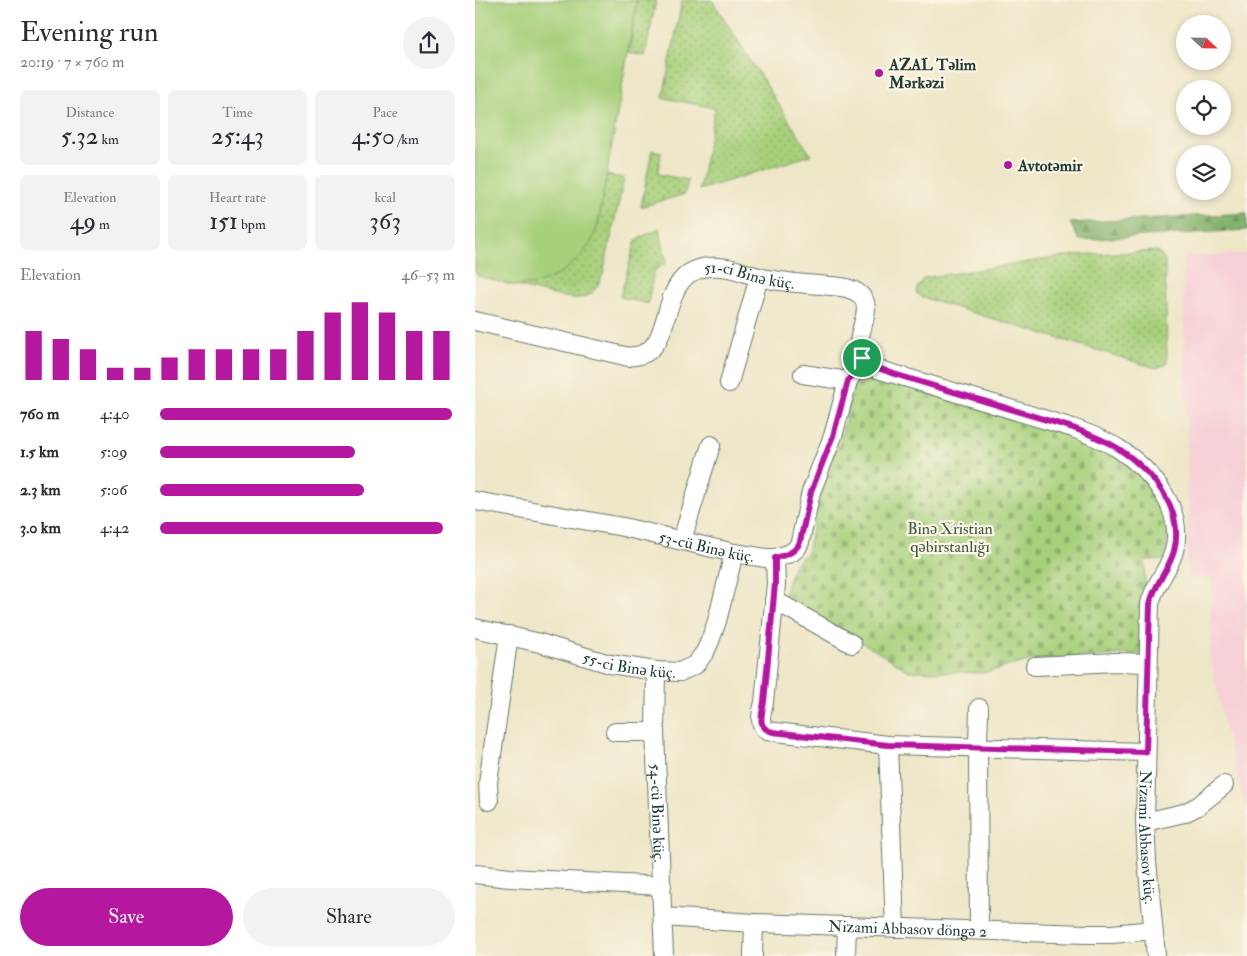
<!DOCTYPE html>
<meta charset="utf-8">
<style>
:root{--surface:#fff;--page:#f2f2f3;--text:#2b2b33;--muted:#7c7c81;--accent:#b5179e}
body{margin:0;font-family:"IM FELL Double Pica",serif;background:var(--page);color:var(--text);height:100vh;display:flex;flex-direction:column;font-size:19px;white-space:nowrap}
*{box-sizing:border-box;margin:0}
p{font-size:16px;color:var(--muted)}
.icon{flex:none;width:28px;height:28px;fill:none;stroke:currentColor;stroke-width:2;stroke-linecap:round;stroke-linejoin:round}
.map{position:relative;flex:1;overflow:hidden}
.drawer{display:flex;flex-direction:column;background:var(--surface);width:475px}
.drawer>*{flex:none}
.needle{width:32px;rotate:112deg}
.buttons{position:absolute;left:701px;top:15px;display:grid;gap:10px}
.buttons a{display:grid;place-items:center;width:55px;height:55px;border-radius:50%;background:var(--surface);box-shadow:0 2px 8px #0003;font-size:25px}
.pin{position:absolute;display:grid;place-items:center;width:42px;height:42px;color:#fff;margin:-21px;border:2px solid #fff;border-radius:50%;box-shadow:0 1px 5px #0007}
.round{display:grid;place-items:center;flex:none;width:52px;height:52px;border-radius:26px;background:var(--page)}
.summary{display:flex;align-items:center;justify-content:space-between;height:85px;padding:0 20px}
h1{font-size:28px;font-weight:600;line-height:38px}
.stats{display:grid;grid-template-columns:repeat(3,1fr);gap:8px;height:85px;padding:5px 20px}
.stats div{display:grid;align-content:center;border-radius:8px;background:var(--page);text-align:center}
.stats b{font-size:25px;font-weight:600}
.stats small{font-size:14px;font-weight:400}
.stats p{font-size:14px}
.chart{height:140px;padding:10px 20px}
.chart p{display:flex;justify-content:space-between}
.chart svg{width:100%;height:90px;margin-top:5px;stroke:var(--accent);stroke-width:6}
.primary-button{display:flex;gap:10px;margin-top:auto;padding:10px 20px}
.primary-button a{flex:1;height:58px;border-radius:30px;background:var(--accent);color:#fff;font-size:20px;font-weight:600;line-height:58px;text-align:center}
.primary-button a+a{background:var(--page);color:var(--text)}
ul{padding:0 20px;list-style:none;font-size:16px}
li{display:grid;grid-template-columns:80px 60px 1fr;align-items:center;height:38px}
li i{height:12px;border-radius:6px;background:var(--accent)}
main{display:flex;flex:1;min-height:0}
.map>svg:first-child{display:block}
.built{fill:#f6cfd7}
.grass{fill:url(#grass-dots);stroke:#638658}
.forest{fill:url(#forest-firs);stroke:#527850}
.cemetery{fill:url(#cemetery-stones);stroke:#638658}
.pitch{fill:#a7d07c;stroke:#638658}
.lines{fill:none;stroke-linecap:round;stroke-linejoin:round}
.minor-casing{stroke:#677867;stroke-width:20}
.minor{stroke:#fff;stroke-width:18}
.route-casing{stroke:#fff;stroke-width:10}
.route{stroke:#b5179e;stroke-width:6}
.poi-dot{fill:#b5179e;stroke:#fcf5e5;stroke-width:2}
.labels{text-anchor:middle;stroke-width:4.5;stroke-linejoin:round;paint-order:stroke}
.poi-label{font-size:16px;font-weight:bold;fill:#1f3d34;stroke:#fcf5e5;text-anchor:start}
.street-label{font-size:16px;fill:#1f3d34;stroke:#fcf5e5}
.park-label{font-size:16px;fill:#3a5a42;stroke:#fcf5e5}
</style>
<main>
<section class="drawer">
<div class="summary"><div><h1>Evening run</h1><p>20:19 · 7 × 760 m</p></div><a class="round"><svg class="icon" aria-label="share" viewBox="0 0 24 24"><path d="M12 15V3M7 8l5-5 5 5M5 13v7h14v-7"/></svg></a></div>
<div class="stats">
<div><p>Distance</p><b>5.32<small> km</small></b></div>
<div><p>Time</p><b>25:43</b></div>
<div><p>Pace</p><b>4:50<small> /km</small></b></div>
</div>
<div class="stats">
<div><p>Elevation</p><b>49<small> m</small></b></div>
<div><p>Heart rate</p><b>151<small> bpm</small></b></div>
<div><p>kcal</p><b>363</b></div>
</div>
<div class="chart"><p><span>Elevation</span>46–53 m</p>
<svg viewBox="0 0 160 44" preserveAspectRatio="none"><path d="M5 44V20M15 44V24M25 44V29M35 44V38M45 44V38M55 44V33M65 44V29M75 44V29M85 44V29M95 44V29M105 44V20M115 44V11M125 44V6M135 44V11M145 44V20M155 44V20"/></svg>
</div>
<ul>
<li><b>760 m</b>4:40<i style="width:99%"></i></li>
<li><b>1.5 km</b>5:09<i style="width:66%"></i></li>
<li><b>2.3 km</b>5:06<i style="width:69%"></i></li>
<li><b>3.0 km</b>4:42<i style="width:96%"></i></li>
</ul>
<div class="primary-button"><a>Save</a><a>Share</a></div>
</section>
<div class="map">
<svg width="772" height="956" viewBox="0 0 772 956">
<defs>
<pattern id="grass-dots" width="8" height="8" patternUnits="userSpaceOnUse" patternTransform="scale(1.25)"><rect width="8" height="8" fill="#a7d07c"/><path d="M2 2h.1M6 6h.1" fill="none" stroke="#87aa66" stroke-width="1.8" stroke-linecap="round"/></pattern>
<pattern id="forest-firs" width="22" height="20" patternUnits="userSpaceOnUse" patternTransform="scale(1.25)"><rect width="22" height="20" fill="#85b26c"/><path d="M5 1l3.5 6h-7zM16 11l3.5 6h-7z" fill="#6c925a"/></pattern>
<pattern id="cemetery-stones" width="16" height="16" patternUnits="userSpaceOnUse" patternTransform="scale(1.25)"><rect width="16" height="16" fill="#a7d07c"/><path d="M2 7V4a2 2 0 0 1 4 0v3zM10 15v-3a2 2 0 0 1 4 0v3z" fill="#87aa66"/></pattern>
</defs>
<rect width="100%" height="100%" fill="#fcf5e5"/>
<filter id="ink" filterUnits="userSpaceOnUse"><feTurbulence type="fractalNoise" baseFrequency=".02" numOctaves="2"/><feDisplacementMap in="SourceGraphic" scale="10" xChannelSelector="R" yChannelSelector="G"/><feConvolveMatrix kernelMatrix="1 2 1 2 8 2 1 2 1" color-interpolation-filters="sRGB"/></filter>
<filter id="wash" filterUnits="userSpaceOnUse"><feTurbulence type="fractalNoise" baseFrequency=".0096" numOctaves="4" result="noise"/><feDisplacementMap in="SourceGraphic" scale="20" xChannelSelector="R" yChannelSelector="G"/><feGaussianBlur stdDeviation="1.12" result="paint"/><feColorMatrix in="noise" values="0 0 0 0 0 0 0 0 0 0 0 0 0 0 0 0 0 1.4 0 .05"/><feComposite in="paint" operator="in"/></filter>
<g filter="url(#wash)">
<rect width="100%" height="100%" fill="#ede6c7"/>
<!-- built -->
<path class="built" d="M 772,254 L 772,812 L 749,724 L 735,656 L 737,578 L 712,579 L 713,496 L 708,256 Z"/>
<!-- grass -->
<g class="grass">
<path d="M 162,0 L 181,0 L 170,56 L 154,53 Z"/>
<path d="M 207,0 L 237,0 L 336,155 L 224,190 L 240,108 L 188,98 Z"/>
<path d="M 177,150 L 186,152 L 183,174 L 213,180 L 210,194 L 166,207 Z"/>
<path d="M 131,175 L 149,178 L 128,274 C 124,283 120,294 109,297 C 95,302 49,287 32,284 L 54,285 L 123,224 Z"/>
<path d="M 184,228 L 192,262 L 179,271 L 173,304 L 145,297 L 161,240 Z"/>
<path d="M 683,251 L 690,260 L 692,364 L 681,368 L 446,297 L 441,293 L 442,287 L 449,278 L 598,255 Z"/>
</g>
<!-- forest -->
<path class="forest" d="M 772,213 L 772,230 L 604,240 L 595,223 Z"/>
<!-- cemetery -->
<path class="cemetery" d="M 394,370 L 600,435 L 632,451 L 654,466 L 676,488 L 694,519 L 690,560 L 670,560 L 669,653 L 557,660 L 509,673 L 434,671 L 309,595 L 319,564 L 332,553 L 349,475 L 364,444 L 382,376 Z"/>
<!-- pitch -->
<path class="pitch" d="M 0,0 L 162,0 L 123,224 C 121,230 119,237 116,242 C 105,262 76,283 53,285 C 36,287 19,280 3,276 L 0,273 Z"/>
</g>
<g filter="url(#ink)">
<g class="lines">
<defs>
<g id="minor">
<path id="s1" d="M 0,321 L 154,357 C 157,356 162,356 165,355 C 204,344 178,263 244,267 C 259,267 273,275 288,278 C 310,283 333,284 356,286 C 367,287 380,288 387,297 C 401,313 371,344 391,362 C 398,369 410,371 419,374 L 598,428 C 614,434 630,440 644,449 C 677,471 710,509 699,551 C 694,570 679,584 675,604 L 670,822 L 672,861 L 681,956"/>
<path d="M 328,374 L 373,381"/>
<path d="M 254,383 L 284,277"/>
<path id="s2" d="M 0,501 L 148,527 L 259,553 L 291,558 L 300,558 L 316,553 L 322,548 L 325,542 L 336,492 L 358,436 L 373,381 L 387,358"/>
<path d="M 207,540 L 236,445"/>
<path d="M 300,558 L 301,584 L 289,702 C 287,713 282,723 292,731 L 413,745 L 671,752"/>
<path d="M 299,600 L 377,644"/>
<path id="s3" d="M 0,628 L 65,643 L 135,664 L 181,671 L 205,672 L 220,665 L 230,652 L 235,641 L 242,621 L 259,553"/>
<path d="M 560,666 L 641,662 L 673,663"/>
<path id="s4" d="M 181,671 L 180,732 L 189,956"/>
<path d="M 504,708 L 503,747 L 504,929"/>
<path d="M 140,732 L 180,732"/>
<path d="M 413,745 L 420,928"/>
<path d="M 14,801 L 13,783 L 34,635"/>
<path d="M 670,822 L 709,813 L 723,806 L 749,785"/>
<path d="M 0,874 L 35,878 L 187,886"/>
<path id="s5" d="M 188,917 L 279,923 L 611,934 L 637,934 L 678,930"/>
<path d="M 278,956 L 279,923"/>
<path d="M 371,956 L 372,926"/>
</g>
</defs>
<!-- minor casing -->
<use href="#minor" class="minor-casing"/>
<!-- minor -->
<use href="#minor" class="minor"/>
</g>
</g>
<g class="lines" filter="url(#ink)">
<defs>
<path id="route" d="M 387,358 L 398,366 L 419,374 L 598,428 C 614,434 630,440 644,449 C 677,471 710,509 699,551 C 694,570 679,584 675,604 L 671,752 L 413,745 L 298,732 C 281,728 287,715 289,702 L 300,584 L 300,558 C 311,555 320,553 325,542 L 336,492 L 358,436 L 373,381 Z"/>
</defs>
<!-- route casing -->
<use href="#route" class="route-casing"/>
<!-- route -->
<use href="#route" class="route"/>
</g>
<!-- markers -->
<g class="poi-dot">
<circle cx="404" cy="73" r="5"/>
<circle cx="533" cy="165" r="5"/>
</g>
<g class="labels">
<!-- poi labels -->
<g class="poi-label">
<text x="414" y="70">AZAL Təlim<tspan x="414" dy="18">Mərkəzi</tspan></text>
<text x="543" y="171">Avtotəmir</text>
</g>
<!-- street labels -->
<g class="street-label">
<text dy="6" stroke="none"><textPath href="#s1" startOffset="330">51-ci Binə küç.</textPath></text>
<text dy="6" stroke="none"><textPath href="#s2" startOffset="236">53-cü Binə küç.</textPath></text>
<text dy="6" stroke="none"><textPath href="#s3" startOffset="159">55-ci Binə küç.</textPath></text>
<text dy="6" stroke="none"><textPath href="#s4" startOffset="142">54-cü Binə küç.</textPath></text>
<text dy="6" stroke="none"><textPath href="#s1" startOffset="1199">Nizami Abbasov küç.</textPath></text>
<text dy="6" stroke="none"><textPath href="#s5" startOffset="245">Nizami Abbasov döngə 2</textPath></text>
</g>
<!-- park labels -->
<g class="park-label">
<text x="475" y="534">Binə Xristian<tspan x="475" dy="18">qəbirstanlığı</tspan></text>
</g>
</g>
</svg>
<div class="buttons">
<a><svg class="needle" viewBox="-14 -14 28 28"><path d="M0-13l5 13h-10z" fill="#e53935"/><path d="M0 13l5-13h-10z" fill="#7c7c81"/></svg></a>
<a><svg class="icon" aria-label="locate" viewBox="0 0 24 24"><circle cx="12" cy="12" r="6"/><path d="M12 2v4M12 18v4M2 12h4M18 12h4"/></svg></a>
<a><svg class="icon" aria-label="layers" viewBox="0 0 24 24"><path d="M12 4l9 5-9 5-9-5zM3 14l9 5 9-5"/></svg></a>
</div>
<div class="pin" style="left:387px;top:358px;background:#1e9e55"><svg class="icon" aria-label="arrive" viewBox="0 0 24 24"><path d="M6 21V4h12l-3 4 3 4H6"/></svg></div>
</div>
</main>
